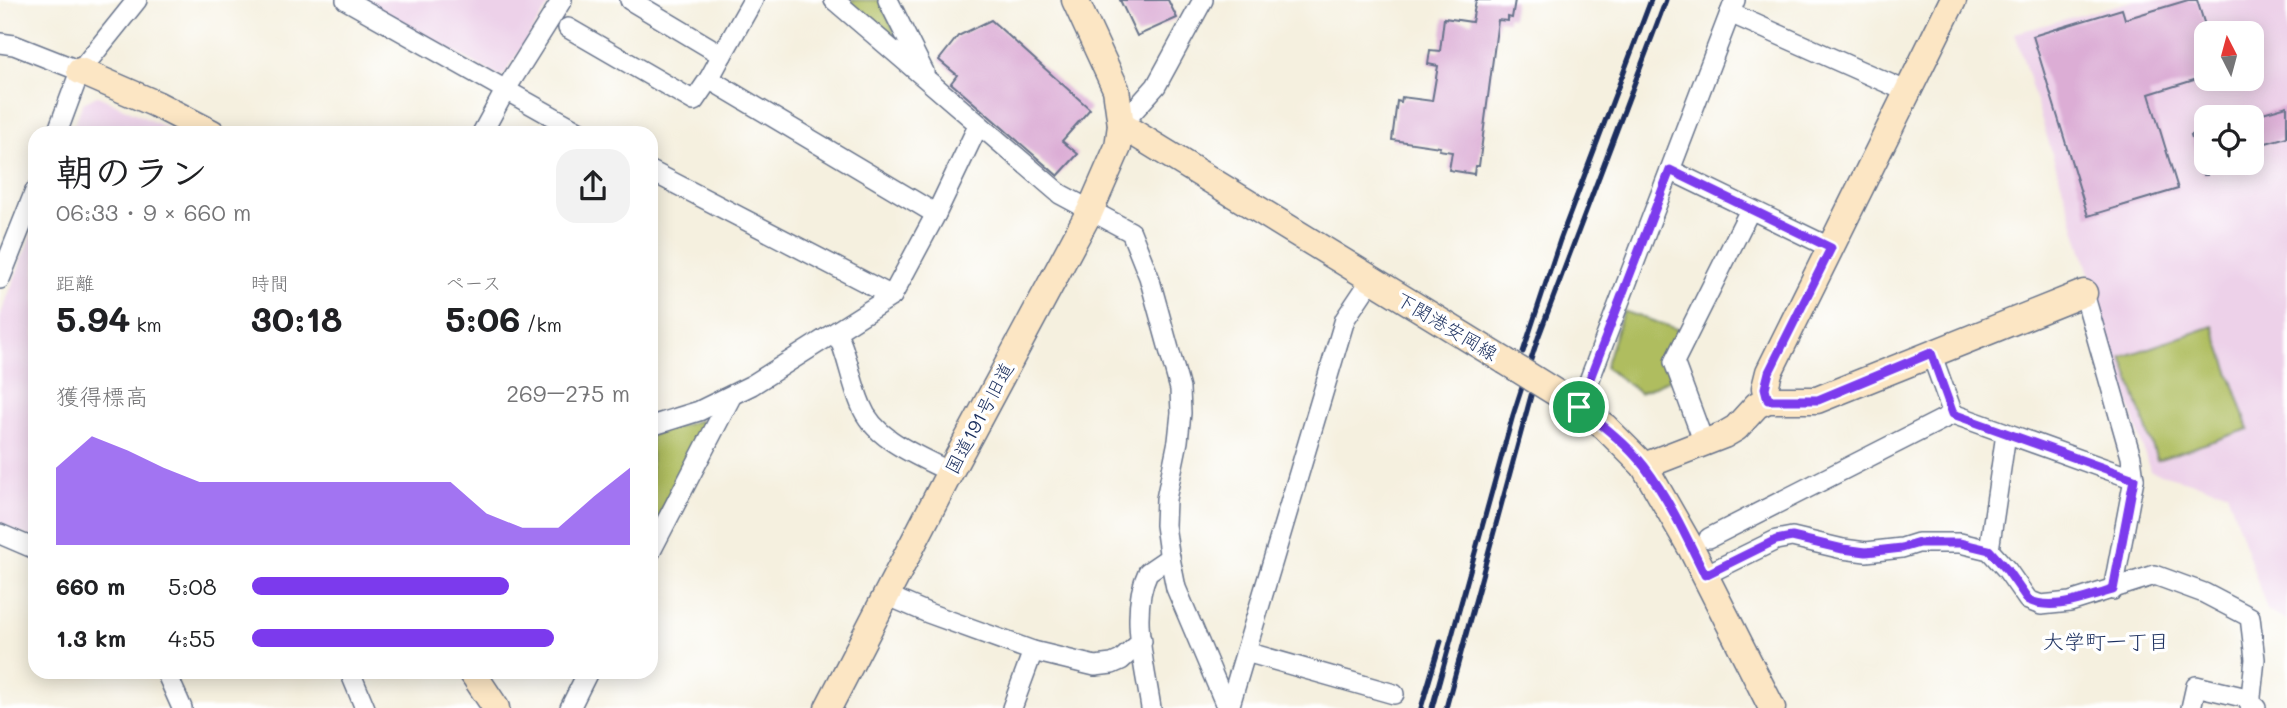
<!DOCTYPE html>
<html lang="ja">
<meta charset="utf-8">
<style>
:root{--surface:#fff;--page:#f2f2f2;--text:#202124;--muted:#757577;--accent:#7c3aed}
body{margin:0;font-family:Mali,"Klee One",sans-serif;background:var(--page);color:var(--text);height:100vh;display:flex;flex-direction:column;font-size:26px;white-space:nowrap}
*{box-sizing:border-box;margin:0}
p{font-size:23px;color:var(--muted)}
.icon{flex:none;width:38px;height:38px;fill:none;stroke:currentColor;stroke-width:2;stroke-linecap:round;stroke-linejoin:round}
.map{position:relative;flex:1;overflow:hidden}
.drawer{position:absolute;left:28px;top:126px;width:630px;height:553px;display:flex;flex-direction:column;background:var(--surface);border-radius:21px;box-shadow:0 4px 18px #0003}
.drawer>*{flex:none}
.needle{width:46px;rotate:354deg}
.controls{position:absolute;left:2194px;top:21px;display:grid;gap:14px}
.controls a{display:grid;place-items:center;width:70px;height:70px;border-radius:14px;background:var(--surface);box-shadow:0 4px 18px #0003;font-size:35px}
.pin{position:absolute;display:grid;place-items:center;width:60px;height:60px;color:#fff;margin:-30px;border:4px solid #fff;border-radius:50%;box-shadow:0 2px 7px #0007}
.round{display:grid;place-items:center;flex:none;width:74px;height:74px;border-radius:21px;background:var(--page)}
.summary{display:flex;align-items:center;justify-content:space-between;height:119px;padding:0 28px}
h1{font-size:38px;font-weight:700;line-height:52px}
.figures{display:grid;grid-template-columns:repeat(3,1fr);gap:10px;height:119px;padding:7px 28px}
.figures div{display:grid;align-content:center}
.figures b{font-size:35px;font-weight:700}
.figures small{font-size:19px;font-weight:400}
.figures p{font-size:19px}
.chart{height:196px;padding:14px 28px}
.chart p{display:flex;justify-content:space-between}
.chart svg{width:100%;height:126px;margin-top:7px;fill:var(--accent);opacity:.7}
ul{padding:0 28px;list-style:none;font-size:23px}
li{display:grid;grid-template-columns:112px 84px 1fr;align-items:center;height:52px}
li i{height:18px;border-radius:9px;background:var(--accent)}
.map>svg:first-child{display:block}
.built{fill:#edd1e9;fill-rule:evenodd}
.green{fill:#afbd5f;stroke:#65765e;stroke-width:2}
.building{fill:#dcadd5}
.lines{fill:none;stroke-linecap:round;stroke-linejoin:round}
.street-casing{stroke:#67738b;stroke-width:22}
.secondary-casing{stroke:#67738b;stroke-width:29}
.street{stroke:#fff;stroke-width:19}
.secondary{stroke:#fce6c4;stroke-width:26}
.rail{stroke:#1b2f5e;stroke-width:5}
.secondary-bridge-casing{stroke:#67738b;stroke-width:29;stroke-linecap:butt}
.secondary-bridge{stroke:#fce6c4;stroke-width:26}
.route-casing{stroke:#fff;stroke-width:14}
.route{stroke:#7c3aed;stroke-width:9}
.labels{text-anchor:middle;stroke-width:7;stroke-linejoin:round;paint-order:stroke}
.street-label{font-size:19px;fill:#1b2f5e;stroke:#fff}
.neighbourhood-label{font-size:21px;fill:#1b2f5e;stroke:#fff}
</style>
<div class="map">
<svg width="2287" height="708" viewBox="0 0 2287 708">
<rect width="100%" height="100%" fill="#fff"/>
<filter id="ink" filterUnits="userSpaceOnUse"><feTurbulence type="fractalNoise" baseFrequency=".0143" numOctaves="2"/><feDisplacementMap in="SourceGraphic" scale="14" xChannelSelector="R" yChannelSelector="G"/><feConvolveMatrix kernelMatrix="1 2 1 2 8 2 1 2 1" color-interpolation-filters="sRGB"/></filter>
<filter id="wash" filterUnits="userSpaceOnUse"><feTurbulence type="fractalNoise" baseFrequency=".00686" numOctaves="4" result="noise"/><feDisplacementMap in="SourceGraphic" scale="28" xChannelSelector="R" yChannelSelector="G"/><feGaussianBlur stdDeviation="1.57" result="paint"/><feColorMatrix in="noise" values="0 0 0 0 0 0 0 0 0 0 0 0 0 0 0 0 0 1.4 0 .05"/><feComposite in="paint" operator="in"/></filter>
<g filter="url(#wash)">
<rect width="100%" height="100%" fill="#f5f0df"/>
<!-- built -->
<g class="built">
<path d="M 361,0 L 552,0 L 504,75 L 498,76 Z"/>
<path d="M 2135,0 L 2287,0 L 2287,620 L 2267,610 L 2227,492 L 2150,471 L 2015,33 ZM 2207,33 L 2252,33 L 2252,79 L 2207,79 ZM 2207,117 L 2252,117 L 2252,163 L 2207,163 Z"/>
<path d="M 97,96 L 98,96 L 177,133 L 71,133 L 83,103 Z"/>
<path d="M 35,226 L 35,539 L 0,524 L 0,316 Z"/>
</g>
<!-- green -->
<g class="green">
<path d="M 845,0 L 879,0 L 900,41 L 896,43 Z"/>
<path d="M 1623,311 L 1683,331 L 1670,379 L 1640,393 L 1605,367 Z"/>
<path d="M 2213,326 L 2249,429 L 2157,460 L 2122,357 Z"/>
<path d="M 700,420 L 706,428 L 651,535 L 651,435 Z"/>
</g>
<g id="blocks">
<!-- building -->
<g class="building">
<path d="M 1120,0 L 1168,0 L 1177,18 L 1137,36 Z"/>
<path d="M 1476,0 L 1515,0 L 1512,18 L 1508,17 L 1508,21 L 1498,20 L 1479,166 L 1475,166 L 1474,174 L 1449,170 L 1452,152 L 1439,150 L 1440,147 L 1392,140 L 1397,101 L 1401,102 L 1402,97 L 1432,101 L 1438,66 L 1428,64 L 1430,50 L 1440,51 L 1444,18 L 1472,22 Z"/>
<path d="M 2188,0 L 2197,0 L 2207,32 L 2207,76 L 2149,94 L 2178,189 L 2088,216 L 2033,36 L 2122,9 L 2125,19 Z"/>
<path d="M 991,20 L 1090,109 L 1062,141 L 1078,154 L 1058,176 L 951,83 L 957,75 L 939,60 L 958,36 Z"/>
<path d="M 2287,106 L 2287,137 L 2252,147 L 2252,116 Z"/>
<path d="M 2207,130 L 2207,175 L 2203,175 L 2191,135 Z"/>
</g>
</g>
</g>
<g filter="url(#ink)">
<use href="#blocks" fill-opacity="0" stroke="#67738b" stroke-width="2"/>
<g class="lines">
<defs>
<g id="street">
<path d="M 346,0 L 582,133"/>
<path d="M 630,0 L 722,55 L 753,0"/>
<path d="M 834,0 L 1060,194 L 1131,232 L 1149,277 L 1180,389 L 1181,413 L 1178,441 L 1166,499 L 1165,525 L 1169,553 L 1176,588 L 1227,708"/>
<path d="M 888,0 L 924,72"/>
<path d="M 1735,0 L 1670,170 L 1831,248"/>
<path d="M 1730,13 L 1908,92"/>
<path d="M 568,28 L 694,101 L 709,79"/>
<path d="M 0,43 L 14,45 L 80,71"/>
<path d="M 722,55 L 709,79 L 936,214"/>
<path d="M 1121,125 L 1156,86 L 1203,0"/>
<path d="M 57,133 L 80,71 L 137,0"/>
<path d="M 482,133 L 506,89 L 562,0"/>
<path d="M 651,171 L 892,296"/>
<path d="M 0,279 L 35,191"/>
<path d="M 2084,293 L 2131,457 L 2134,479 L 2113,590"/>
<path d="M 837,333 C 848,356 851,382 861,405 C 874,440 919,456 950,472"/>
<path d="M 1931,353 L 1953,414"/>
<path d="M 1579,407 L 1670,170"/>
<path d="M 651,426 L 699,411 L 752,385 L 892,296 L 936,214 L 978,126"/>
<path d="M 1704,443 L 1674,362 L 1750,210"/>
<path d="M 0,534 L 35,549"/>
<path d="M 1709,538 L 1953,414 L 2134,479"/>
<path d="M 1989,550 L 2006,434"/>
<path d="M 651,551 L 731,397"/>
<path d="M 1705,575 L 1776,540 L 1792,537 L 1843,549 L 1866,552 L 1902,548 L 1918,543 L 1960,543 L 1989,550 L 2007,570 L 2028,600 L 2041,605 L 2070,602 L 2155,575 L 2204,593 L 2250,617 L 2255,659 L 2250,706 L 2256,708"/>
<path d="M 886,595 L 928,613 L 1033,651 L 1095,666 L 1112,664 L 1121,660 L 1142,641"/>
<path d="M 1246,652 L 1394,694"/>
<path d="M 166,672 L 182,708"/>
<path d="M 350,672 L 365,708"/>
<path d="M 570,708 L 588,672"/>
<path d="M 1012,708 L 1033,651"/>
<path d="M 1151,708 C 1145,666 1129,612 1148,572 L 1170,557"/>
<path d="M 1229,708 L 1345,319 L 1371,280"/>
<path d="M 2191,708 L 2196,686 L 2251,699"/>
</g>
<g id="secondary">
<path d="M 80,71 L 156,104 L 212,133"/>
<path d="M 1121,125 L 1505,361"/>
<path d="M 1768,400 L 1765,388 L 1769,372 L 1953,0"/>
<path d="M 1571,402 L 1605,427 L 1644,466 L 1691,548 L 1772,708"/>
<path d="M 1644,466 L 1724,435 L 1736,428 L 1757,405 L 1768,400 L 1817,400 L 2084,293"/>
<path d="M 472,672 L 496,708"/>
<path d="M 828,708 L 950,472 L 1090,211 L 1118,147 L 1121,125 L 1116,89 L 1075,0"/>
</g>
</defs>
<!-- street casing -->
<use href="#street" class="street-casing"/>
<!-- secondary casing -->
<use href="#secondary" class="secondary-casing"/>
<!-- street -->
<use href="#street" class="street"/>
<!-- secondary -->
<use href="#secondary" class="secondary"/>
<!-- rail -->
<g class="rail">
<path d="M 1523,352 L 1560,240 L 1651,0"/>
<path d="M 1421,708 L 1441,641"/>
<path d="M 1432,708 L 1513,415 L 1538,338 L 1666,0"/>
<path d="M 1446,708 L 1538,370"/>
</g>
<defs>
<path id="secondary-bridge" d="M 1505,361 L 1571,402"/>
</defs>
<!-- secondary-bridge casing -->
<use href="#secondary-bridge" class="secondary-bridge-casing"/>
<!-- secondary-bridge -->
<use href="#secondary-bridge" class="secondary-bridge"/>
</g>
</g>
<g class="lines" filter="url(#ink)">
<defs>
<path id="route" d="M 1670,170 L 1831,248 L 1769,372 L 1765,388 L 1768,400 L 1818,400 L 1931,353 L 1953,414 L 2134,479 L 2113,590 C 2087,597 2054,612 2028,600 L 2007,570 L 1989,550 L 1960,543 L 1919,543 L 1902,548 L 1866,552 L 1843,549 L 1792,537 L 1776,540 L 1705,575 C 1687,538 1669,499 1644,466 C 1626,443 1602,425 1579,407 Z"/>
</defs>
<!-- route casing -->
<use href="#route" class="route-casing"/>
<!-- route -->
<use href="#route" class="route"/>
</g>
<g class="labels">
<!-- street labels -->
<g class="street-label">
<text transform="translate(1447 326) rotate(31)" y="7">下関港安岡線</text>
<text transform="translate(979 418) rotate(-62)" y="7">国道191号旧道</text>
</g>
<!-- neighbourhood labels -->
<g class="neighbourhood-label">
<text x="2106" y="649">大学町一丁目</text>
</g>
</g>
</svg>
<div class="controls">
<a><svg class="needle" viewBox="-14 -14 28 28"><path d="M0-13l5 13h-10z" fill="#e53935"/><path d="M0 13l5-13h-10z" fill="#757577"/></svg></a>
<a><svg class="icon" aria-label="locate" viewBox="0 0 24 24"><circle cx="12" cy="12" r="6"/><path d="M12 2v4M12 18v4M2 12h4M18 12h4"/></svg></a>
</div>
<div class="pin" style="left:1579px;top:407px;background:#1e9e55"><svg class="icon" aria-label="arrive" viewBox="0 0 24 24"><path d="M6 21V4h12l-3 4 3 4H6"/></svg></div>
<section class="drawer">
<div class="summary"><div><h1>朝のラン</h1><p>06:33 · 9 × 660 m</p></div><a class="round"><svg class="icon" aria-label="share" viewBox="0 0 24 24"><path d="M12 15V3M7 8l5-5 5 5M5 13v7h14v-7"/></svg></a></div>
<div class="figures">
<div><p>距離</p><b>5.94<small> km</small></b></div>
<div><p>時間</p><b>30:18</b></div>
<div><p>ペース</p><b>5:06<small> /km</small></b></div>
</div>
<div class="chart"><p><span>獲得標高</span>269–275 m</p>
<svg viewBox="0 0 160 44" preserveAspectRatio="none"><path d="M0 44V17L10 6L20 11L30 17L40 22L50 22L60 22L70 22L80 22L90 22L100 22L110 22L120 33L130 38L140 38L150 27L160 17V44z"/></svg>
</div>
<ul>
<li><b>660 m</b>5:08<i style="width:68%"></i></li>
<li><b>1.3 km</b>4:55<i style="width:80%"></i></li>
</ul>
</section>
</div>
